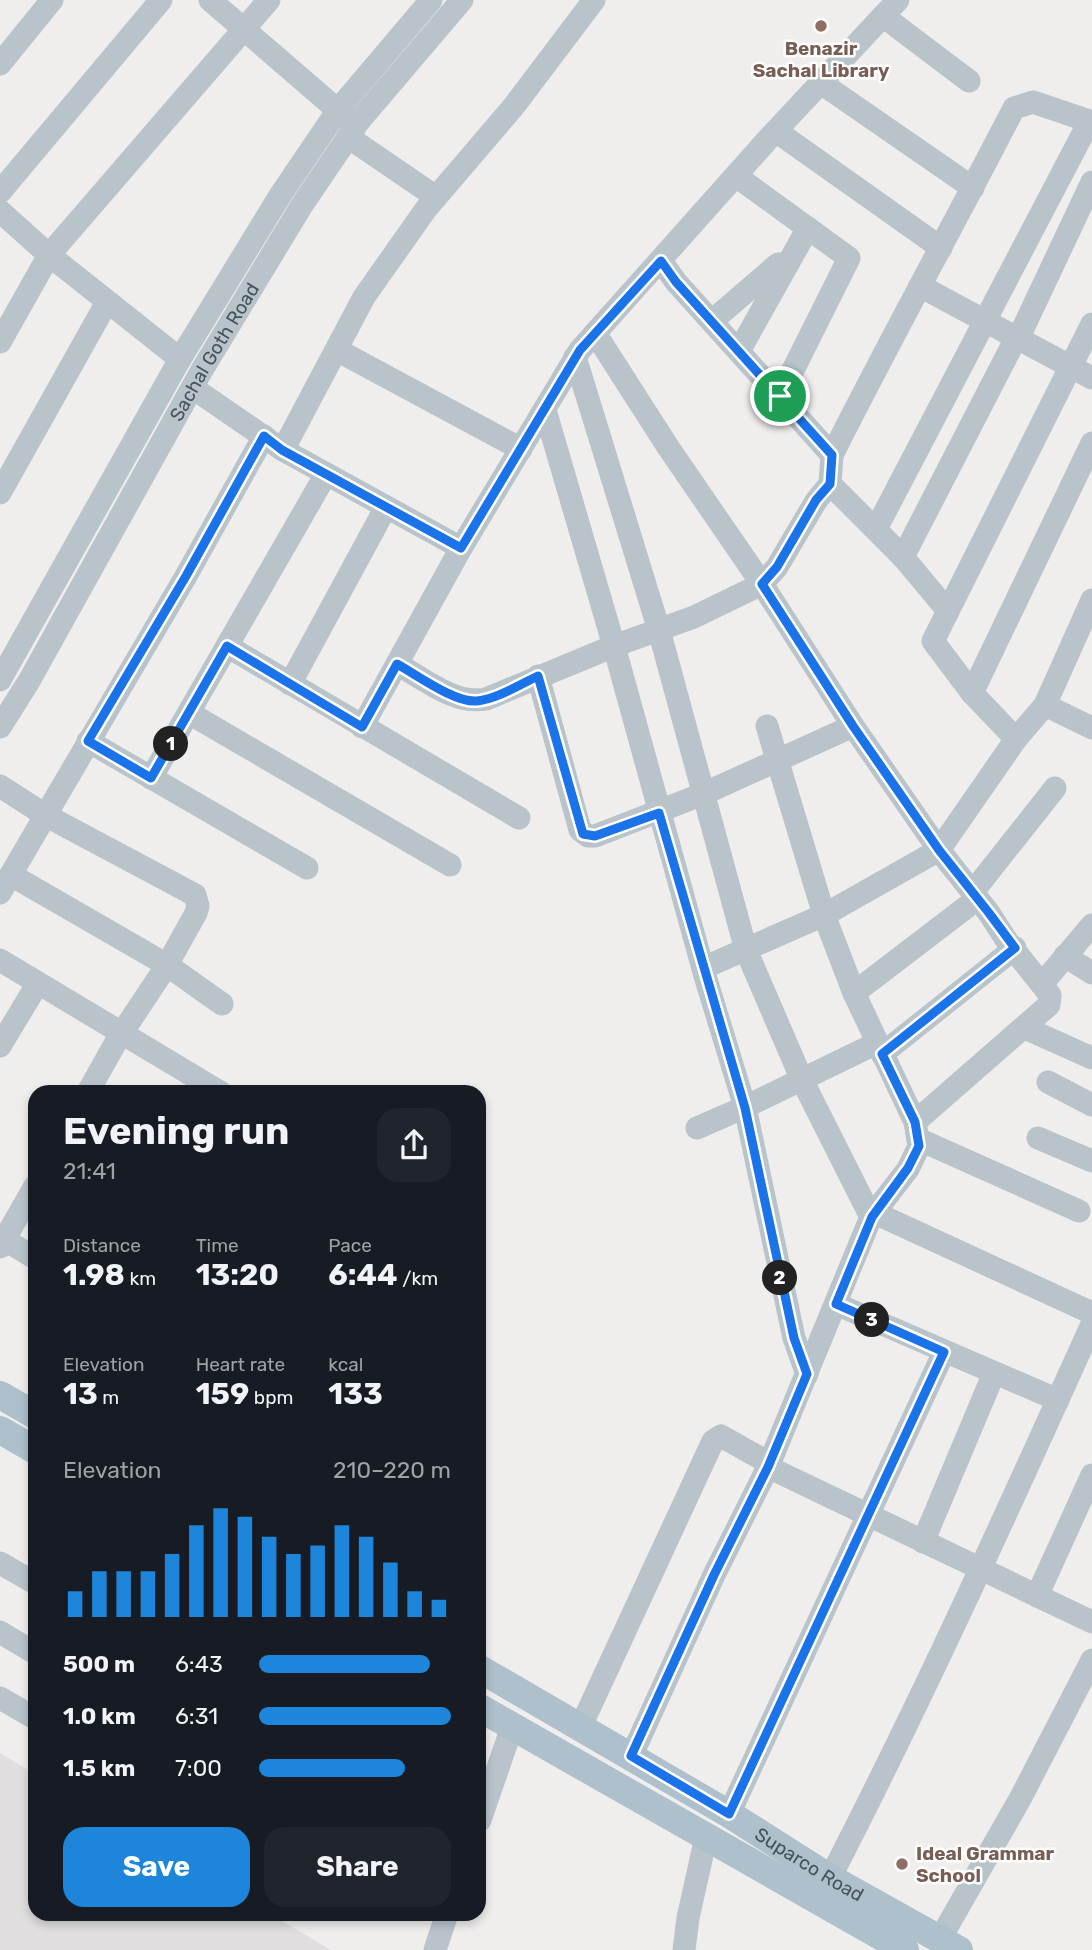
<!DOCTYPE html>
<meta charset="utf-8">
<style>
:root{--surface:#171b24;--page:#20242c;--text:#f1f3f6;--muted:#9ea1a6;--accent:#1d86da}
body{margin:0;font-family:Rubik,sans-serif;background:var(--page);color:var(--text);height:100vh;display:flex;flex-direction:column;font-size:26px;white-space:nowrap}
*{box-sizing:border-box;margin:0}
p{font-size:23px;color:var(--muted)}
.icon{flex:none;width:38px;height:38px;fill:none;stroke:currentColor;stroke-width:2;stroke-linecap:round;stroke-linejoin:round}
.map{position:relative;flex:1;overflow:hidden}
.side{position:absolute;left:28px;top:1085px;width:458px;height:836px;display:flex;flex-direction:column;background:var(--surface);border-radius:21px;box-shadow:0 4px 10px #0003}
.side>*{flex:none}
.pin{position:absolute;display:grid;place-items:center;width:60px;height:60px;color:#fff;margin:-30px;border:4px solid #fff;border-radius:50%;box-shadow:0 2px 7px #0007}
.km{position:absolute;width:35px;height:35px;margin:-18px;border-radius:50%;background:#222;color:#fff;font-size:19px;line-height:35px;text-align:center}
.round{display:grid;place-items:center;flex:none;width:74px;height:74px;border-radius:21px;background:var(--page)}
.summary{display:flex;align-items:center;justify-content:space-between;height:119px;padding:0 35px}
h1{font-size:38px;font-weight:700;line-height:52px}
.stats{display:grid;grid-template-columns:repeat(3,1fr);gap:10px;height:119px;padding:7px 35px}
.stats div{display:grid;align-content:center}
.stats b{font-size:30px;font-weight:700}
.stats small{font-size:19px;font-weight:400}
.stats p{font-size:19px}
.chart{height:196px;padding:14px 35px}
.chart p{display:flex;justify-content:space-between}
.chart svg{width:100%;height:126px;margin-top:7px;stroke:var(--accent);stroke-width:6}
.button{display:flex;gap:14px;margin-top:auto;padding:14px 35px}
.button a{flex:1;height:80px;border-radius:21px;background:var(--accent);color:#fff;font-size:28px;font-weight:700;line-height:80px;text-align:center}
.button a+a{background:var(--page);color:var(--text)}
ul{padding:0 35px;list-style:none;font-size:23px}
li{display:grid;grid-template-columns:112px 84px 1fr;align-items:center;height:52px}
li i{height:18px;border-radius:9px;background:var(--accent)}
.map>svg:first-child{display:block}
.education{fill:#e1dedf}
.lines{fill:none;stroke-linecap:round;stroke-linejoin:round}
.minor{stroke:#b9c3ca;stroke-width:23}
.major{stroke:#adc0cc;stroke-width:28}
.route-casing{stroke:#fff;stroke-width:14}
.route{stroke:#1a73e8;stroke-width:9}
.education-dot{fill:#8d6e63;stroke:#fff;stroke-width:2.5}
.labels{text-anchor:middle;stroke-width:5;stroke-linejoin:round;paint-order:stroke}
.education-label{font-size:19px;font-weight:bold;fill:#785e54;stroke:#fff}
.street-label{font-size:19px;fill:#46535a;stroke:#fff}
</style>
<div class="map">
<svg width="1092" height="1950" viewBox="0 0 1092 1950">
<rect width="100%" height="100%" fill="#f0eded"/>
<!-- education -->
<path class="education" d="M 0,1753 L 35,1774 L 35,1914 L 272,1915 L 331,1950 L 0,1950 Z"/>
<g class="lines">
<!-- minor -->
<g class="minor">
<path d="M 210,0 L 348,119"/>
<path d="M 883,16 L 969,81"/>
<path d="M 0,64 L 52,0"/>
<path d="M 821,83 L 973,188"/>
<path d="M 776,131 L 941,248"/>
<path d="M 348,137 L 436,197"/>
<path d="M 736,176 L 849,258 L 780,396"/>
<path d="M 0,192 L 161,0"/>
<path d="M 0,211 L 49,255 L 180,359"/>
<path d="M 661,261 L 676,282 L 832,455 L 830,484 L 903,557"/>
<path d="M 920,286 L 1092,378"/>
<path d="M 712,321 L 778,264 L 785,264"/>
<path d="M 595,333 L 668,447 L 762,584 L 853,726 L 939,850 L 989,913 L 1007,941 L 1050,995 L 1049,1005 L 915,1122"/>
<path d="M 1018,339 L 1092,182"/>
<path d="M 0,342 L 49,255 L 269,0"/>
<path d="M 337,350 L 521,449"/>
<path d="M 739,351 L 808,228"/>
<path d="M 575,357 L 659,630 L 746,950 L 802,1080 L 871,1217"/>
<path d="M 193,388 L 283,450 L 461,548"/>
<path d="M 545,410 L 614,646 L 705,976 L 745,1107 L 794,1338 L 807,1374"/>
<path d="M 283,450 L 364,297 L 426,209 L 514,106 L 594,0"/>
<path d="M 832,455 C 891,338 954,224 1014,108 L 1033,102 L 1092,122"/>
<path d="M 0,493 L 107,302"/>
<path d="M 876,529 L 1089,122"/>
<path d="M 948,611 L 903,557 L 1016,338"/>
<path d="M 227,646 L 519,818"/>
<path d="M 397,664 C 424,679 455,705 486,699 L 614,646 L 694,617 L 762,584 L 777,567 L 816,501 L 830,484"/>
<path d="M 538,676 L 580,830 L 588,836 L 595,836 L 703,794 L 853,726"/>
<path d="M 0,680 L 180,359 L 281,194 L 338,110 L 431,0"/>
<path d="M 290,684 L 386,507"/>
<path d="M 972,693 L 1092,443"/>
<path d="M 1045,705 L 1092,600"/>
<path d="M 189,713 L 450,865"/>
<path id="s1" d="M 0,727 L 29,681 L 202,370 L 302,205 L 359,121 L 462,0"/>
<path d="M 362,727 L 461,548 L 580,350 L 770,137 L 898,0"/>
<path d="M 1016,739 L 1045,705 L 1092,728"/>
<path d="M 88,741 L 307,868"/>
<path d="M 151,778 L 326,474"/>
<path d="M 0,786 L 45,815 L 195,895 L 198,906 L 196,913 L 167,965 L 116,1042 L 88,1092"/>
<path d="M 11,875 L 167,965 L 222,1004"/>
<path d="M 0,893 L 186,576 L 264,436"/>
<path d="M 972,893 L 1055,788"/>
<path d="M 1065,956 L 1092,973"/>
<path d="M 0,960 L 220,1092"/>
<path d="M 703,968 L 824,915 L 939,850 L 1016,739 L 972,693 L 933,641 L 1092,324"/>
<path d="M 1042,984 L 1092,925"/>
<path d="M 854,993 L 977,899"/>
<path d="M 1025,1028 L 1092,1058"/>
<path d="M 0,1046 L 38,983"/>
<path d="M 882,1054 L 1015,948"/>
<path d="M 1048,1082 L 1092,1105"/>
<path d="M 697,1128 L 745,1107 L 877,1043"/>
<path d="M 1038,1138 L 1092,1161"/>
<path d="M 918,1139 L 1079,1211"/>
<path d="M 875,1213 L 1092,1313"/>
<path d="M 0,1237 L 35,1258"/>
<path d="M 0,1247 L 35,1186"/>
<path d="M 836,1304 L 1058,1400"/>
<path d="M 768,1467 L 1092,1622"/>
<path d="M 923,1542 L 994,1373"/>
<path d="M 0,1563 L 35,1583"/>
<path d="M 1037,1596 L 1092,1475"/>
<path d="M 0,1632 L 35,1653"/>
<path d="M 0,1698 L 33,1717"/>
<path d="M 581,1726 L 713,1441 L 721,1436 L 769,1463"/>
<path d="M 631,1757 L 714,1575 L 768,1467 L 871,1217 L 908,1169 L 919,1146 L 915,1122 L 854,993 L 824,915 L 767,726"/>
<path d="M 729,1814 L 944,1352"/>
<path d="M 480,1820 L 512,1727"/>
<path d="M 830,1878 C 924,1696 1008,1510 1092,1324"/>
<path d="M 940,1939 L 1020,1799 L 1092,1660"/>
<path d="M 435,1950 L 447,1914"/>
<path d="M 684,1950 L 688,1918 L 706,1837"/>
</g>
<!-- major -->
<g class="major">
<path d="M 0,1395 L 35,1415"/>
<path d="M 0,1430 L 35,1450"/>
<path id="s2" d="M 480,1669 L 729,1814 L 830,1878 L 959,1950"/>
<path d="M 480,1708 L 905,1950"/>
</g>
</g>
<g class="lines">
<defs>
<path id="route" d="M 661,261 L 676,282 L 832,455 L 830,484 L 816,500 L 777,567 L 762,584 L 853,726 L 939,850 L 989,913 L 1015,948 L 882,1054 L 915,1122 L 919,1146 L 908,1168 L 872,1217 L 836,1304 L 944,1352 L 729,1814 L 631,1756 L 714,1575 L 768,1467 L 807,1374 L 794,1338 L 745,1108 L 659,813 L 595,836 L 583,834 L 538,676 C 519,685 497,699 477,701 C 455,703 417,675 397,664 L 362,727 L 227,646 L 151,778 L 88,741 L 186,576 L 264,436 L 282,450 L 461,548 L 580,350 Z"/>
</defs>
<!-- route casing -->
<use href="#route" class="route-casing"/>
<!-- route -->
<use href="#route" class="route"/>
</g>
<!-- markers -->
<g class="education-dot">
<circle cx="821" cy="26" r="7"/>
<circle cx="902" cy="1864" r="7"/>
</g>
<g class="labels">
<!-- education labels -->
<g class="education-label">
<text x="821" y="55">Benazir<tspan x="821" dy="22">Sachal Library</tspan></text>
<text x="916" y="1860" text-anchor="start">Ideal Grammar<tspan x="916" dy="22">School</tspan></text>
</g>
<!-- street labels -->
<g class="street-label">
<text dy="7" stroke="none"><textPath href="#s1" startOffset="432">Sachal Goth Road</textPath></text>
<text dy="7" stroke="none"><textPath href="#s2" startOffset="383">Suparco Road</textPath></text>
</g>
</g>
</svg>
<div class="pin" style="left:780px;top:396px;background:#1e9e55"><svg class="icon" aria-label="arrive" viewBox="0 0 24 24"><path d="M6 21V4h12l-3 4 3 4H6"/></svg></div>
<b class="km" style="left:171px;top:744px">1</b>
<b class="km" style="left:780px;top:1278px">2</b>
<b class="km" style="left:872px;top:1320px">3</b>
<section class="side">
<div class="summary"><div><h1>Evening run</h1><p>21:41</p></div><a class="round"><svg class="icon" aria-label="share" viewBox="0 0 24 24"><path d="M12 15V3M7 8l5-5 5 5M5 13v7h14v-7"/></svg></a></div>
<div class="stats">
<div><p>Distance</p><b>1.98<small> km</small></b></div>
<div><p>Time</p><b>13:20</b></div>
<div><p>Pace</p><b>6:44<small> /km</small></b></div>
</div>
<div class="stats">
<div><p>Elevation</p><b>13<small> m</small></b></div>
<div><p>Heart rate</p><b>159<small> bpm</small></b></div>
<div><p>kcal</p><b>133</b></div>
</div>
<div class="chart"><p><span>Elevation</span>210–220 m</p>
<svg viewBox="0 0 160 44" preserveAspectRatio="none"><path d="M5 44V35M15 44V28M25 44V28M35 44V28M45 44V22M55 44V12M65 44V6M75 44V9M85 44V16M95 44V22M105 44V19M115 44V12M125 44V16M135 44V25M145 44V35M155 44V38"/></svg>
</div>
<ul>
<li><b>500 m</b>6:43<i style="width:89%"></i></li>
<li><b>1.0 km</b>6:31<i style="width:100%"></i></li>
<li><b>1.5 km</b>7:00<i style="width:76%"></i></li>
</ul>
<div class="button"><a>Save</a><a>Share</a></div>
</section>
</div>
